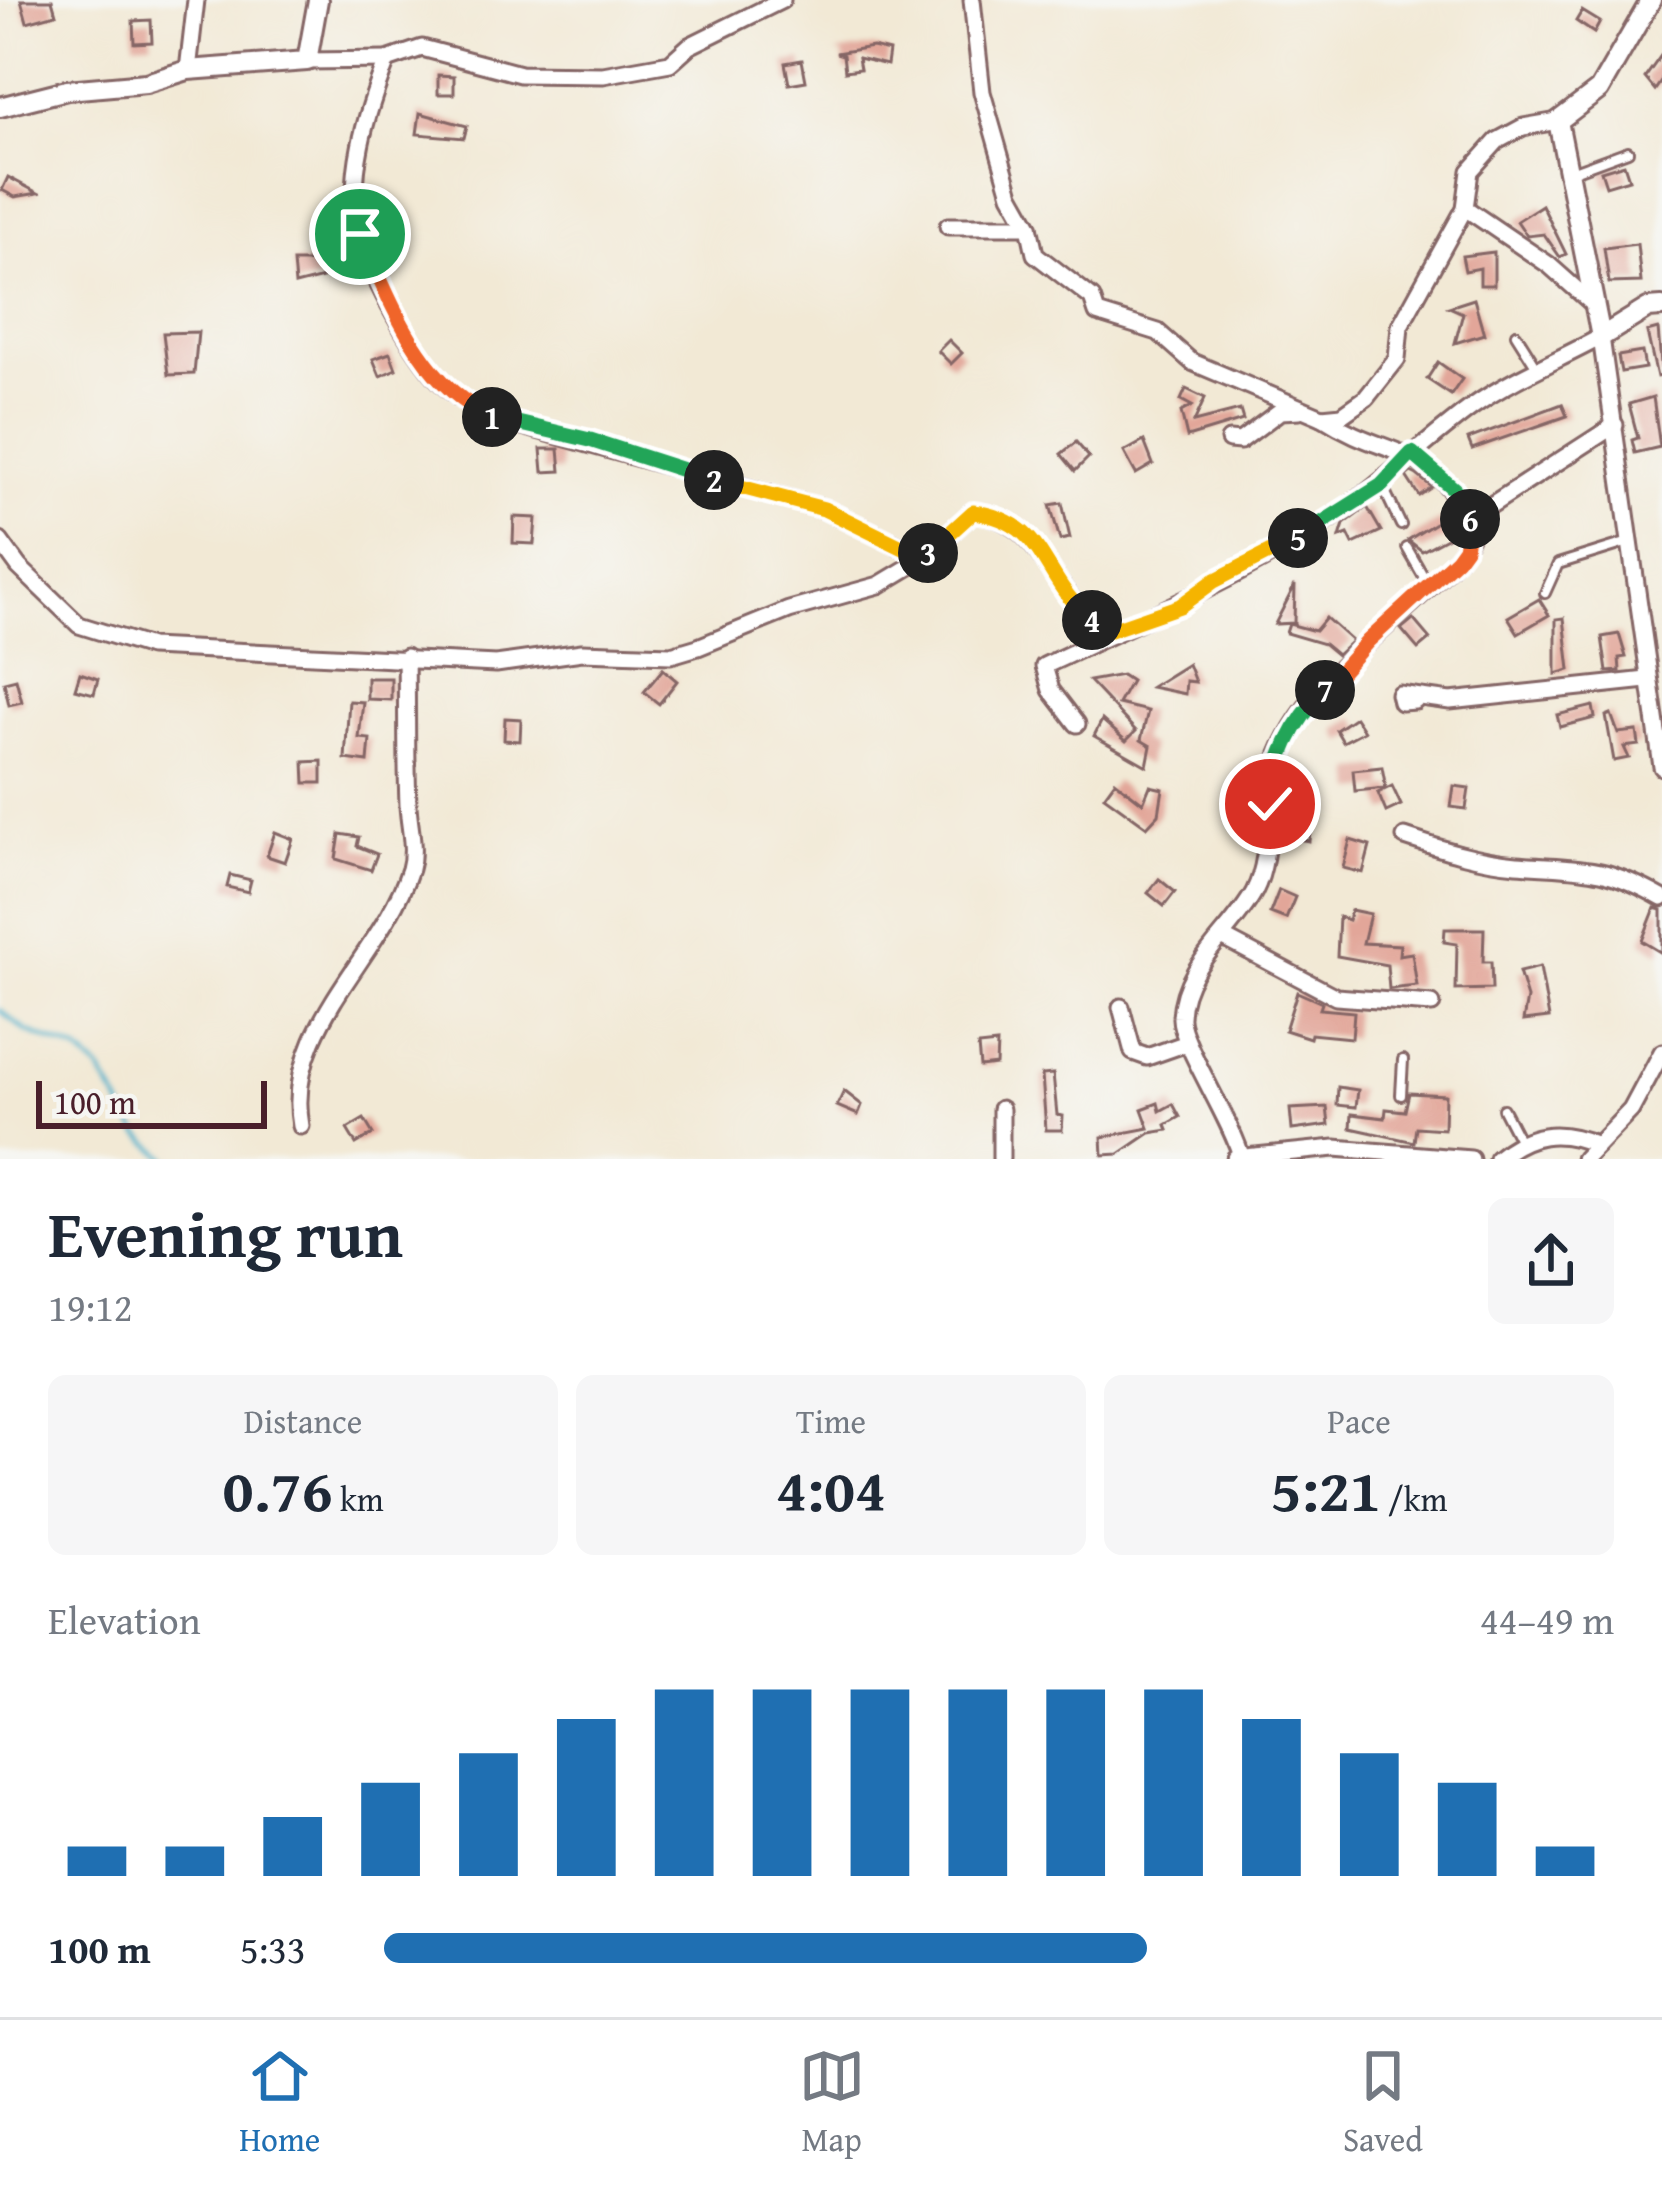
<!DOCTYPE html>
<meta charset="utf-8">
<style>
:root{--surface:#fff;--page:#f6f6f7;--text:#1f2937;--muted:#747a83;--line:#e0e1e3;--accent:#1f6fb2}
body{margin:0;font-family:"Gentium Book Plus",serif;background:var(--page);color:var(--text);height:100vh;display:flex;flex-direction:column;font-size:45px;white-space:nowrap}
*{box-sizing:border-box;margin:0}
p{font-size:39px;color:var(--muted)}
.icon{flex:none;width:66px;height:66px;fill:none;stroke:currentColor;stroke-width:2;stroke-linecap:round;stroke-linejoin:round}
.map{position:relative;height:1159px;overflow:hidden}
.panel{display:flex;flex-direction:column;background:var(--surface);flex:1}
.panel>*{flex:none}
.scale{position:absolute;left:36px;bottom:30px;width:231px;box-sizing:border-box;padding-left:12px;border:6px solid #4a1f2b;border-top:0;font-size:33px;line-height:42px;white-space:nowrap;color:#4a1f2b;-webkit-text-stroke:9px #f6f6f2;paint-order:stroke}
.pin{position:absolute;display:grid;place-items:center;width:102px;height:102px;color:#fff;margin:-51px;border:6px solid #fff;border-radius:50%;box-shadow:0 3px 12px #0007}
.km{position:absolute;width:60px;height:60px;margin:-30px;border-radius:50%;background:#222;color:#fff;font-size:33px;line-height:60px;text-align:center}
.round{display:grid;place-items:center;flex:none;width:126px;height:126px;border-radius:18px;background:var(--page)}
.head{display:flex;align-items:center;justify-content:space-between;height:204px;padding:0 48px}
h1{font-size:66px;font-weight:800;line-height:90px}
.metrics{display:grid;grid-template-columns:repeat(3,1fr);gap:18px;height:204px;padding:12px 48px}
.metrics div{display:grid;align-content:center;border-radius:18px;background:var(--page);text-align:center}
.metrics b{font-size:60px;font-weight:800}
.metrics small{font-size:33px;font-weight:400}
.metrics p{font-size:33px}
.chart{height:336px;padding:24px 48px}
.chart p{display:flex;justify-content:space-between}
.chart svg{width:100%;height:216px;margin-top:12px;stroke:var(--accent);stroke-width:6}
ul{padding:0 48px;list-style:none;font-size:39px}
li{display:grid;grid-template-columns:192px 144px 1fr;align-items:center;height:90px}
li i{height:30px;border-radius:15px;background:var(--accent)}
.tab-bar{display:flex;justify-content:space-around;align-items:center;height:168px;border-top:3px solid var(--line);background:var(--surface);font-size:33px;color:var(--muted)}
.tab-bar a{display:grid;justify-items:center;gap:6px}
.tab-bar .on{color:var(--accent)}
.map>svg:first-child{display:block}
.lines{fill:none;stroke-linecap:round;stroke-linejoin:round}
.stream{stroke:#4fb4cd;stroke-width:4.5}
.building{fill:#e2a699}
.service-casing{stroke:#856666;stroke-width:14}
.minor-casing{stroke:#856666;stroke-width:21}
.tertiary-casing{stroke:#856666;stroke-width:24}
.service{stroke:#fff;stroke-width:8}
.minor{stroke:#fff;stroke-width:15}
.tertiary{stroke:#fff;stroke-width:18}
.split-1-casing{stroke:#fff;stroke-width:24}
.split-2-casing{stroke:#fff;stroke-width:24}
.split-3-casing{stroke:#fff;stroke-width:24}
.split-4-casing{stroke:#fff;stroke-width:24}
.split-5-casing{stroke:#fff;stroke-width:24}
.split-6-casing{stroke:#fff;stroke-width:24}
.split-7-casing{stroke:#fff;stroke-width:24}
.split-8-casing{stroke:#fff;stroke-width:24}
.split-1{stroke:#f0652b;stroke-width:15}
.split-2{stroke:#22a559;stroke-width:15}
.split-3{stroke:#f5b400;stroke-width:15}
.split-4{stroke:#f5b400;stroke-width:15}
.split-5{stroke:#f5b400;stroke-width:15}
.split-6{stroke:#22a559;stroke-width:15}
.split-7{stroke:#f0652b;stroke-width:15}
.split-8{stroke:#22a559;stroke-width:15}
</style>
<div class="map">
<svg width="1662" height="1159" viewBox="0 0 1662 1159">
<rect width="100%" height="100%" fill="#f6f6f2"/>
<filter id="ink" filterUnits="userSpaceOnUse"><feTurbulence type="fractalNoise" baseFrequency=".00833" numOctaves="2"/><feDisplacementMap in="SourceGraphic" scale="24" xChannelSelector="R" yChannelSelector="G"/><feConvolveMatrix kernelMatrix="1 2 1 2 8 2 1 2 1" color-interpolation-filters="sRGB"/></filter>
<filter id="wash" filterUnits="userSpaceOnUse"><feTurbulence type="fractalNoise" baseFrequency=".004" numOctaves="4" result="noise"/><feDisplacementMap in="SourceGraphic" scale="48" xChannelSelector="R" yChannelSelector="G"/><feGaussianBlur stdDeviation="2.7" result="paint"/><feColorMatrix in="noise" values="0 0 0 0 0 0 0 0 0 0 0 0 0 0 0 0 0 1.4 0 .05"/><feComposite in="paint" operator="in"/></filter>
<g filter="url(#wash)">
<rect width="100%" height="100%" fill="#f2e9d5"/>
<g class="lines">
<!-- stream -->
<path class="stream" d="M 0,1010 L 26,1031 L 78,1051 L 100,1071 L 137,1132 L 167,1159"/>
</g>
<g id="blocks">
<!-- building -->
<g class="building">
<path d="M 21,0 L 52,0 L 56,14 L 27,22 Z"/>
<path d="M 1582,11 L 1600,22 L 1594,33 L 1576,21 Z"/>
<path d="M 151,20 L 152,42 L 134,43 L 133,21 Z"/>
<path d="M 872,47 L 889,51 L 887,65 L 858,58 L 860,69 L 845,71 L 843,55 L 836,53 Z"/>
<path d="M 1662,54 L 1662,80 L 1655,90 L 1645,78 Z"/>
<path d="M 802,60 L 806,81 L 789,84 L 785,63 Z"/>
<path d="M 438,75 L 454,76 L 454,94 L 438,94 Z"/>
<path d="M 420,113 L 467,126 L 464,138 L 417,134 Z"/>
<path d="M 1624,164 L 1629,179 L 1606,186 L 1601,171 Z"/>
<path d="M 8,177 L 38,193 L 15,197 L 2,190 Z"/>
<path d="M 1542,205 L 1566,254 L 1560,257 L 1544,234 L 1527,236 L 1517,221 Z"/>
<path d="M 1637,244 L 1641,282 L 1609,283 L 1604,248 Z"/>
<path d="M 1494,252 L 1494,285 L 1480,285 L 1480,268 L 1465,271 L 1462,256 Z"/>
<path d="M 293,262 L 319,262 L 323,278 L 295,285 Z"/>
<path d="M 1474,299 L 1484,334 L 1455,343 L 1463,313 L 1449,307 Z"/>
<path d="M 1658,329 L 1662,376 L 1657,377 L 1647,332 Z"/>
<path d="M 198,332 L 194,374 L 168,375 L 163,333 Z"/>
<path d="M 949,340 L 962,353 L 951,364 L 938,351 Z"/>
<path d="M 1642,352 L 1645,368 L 1621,372 L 1618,356 Z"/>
<path d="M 390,353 L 396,369 L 380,376 L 373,359 Z"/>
<path d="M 1438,362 L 1462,379 L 1451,395 L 1427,379 Z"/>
<path d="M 1186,389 L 1205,398 L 1194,422 L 1240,410 L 1243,420 L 1187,437 L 1181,412 L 1192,406 L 1181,400 Z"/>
<path d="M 1653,397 L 1660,447 L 1635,453 L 1632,440 L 1638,438 L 1629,404 Z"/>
<path d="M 1562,404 L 1567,416 L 1472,449 L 1468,439 Z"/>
<path d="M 1144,441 L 1153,464 L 1136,474 L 1124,452 Z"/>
<path d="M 1076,442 L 1089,457 L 1075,471 L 1061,454 Z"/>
<path d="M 541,449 L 559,449 L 561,471 L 543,472 Z"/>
<path d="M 1411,472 L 1417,475 L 1432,487 L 1419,496 L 1406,476 Z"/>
<path d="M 1062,503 L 1070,538 L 1060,540 L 1050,505 Z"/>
<path d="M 1367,507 L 1381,531 L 1353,544 L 1348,534 L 1340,537 L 1344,524 Z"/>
<path d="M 514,517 L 536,518 L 534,544 L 513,543 Z"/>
<path d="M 1440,520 L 1450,536 L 1422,551 L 1408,540 Z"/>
<path d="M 1295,585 L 1294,623 L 1275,624 Z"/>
<path d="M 1539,599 L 1549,615 L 1518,633 L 1508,617 Z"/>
<path d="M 1326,618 L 1352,641 L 1337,655 L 1324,644 L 1286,633 L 1289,624 L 1315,631 Z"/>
<path d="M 1564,618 L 1570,670 L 1556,674 L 1556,619 Z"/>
<path d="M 1413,619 L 1430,639 L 1418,649 L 1401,629 Z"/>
<path d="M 1619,634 L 1626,657 L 1619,658 L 1620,671 L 1607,672 L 1602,637 Z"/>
<path d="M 1188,664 L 1195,682 L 1186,681 L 1185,694 L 1151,687 Z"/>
<path d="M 663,669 L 677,681 L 659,704 L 644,692 Z"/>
<path d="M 80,673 L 98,679 L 94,694 L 75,689 Z"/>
<path d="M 1122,675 L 1131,681 L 1118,704 L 1148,711 L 1141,740 L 1151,746 L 1147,766 L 1094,736 L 1102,720 L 1126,741 L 1136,731 L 1089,681 Z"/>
<path d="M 367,678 L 391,678 L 391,700 L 367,699 Z"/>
<path d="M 16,679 L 22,702 L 9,705 L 4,682 Z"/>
<path d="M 349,701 L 363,702 L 359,738 L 370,739 L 368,762 L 345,759 Z"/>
<path d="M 1593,706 L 1595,718 L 1560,727 L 1557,715 Z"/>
<path d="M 1611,714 L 1618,733 L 1637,731 L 1639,745 L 1624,747 L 1629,758 L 1614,761 L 1606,716 Z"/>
<path d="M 1355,717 L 1364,731 L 1343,742 L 1336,730 Z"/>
<path d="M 505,718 L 521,719 L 520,741 L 504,740 Z"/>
<path d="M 322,761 L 322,783 L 305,783 L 304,762 Z"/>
<path d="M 1382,767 L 1386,788 L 1355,791 L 1353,770 Z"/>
<path d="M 1115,781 L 1143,803 L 1150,786 L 1163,789 L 1159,814 L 1147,827 L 1104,796 Z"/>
<path d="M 1392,786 L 1401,805 L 1386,812 L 1378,793 Z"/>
<path d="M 1454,786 L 1469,788 L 1466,809 L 1451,807 Z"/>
<path d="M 1294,819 L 1311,822 L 1309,841 L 1291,838 Z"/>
<path d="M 275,832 L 293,839 L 285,862 L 267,856 Z"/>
<path d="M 340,834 L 359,837 L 357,846 L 377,854 L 371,870 L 336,859 Z"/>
<path d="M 1350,840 L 1370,846 L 1363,873 L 1343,868 Z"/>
<path d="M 230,875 L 251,880 L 248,892 L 227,887 Z"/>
<path d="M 1159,879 L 1175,892 L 1164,906 L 1148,893 Z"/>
<path d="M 1279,890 L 1295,897 L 1286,919 L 1270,913 Z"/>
<path d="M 1655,908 L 1662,910 L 1662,953 L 1642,941 Z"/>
<path d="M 1351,910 L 1370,914 L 1363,943 L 1400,945 L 1399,955 L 1412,953 L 1417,986 L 1389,989 L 1387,965 L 1337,956 L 1339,917 L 1348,920 Z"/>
<path d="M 1445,929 L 1484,929 L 1483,962 L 1491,962 L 1492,989 L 1456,990 L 1457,944 L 1444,942 Z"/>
<path d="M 1540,967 L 1549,1018 L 1523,1021 L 1527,998 L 1519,972 Z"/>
<path d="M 1297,992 L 1322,1003 L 1320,1009 L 1354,1012 L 1352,1038 L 1311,1034 L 1310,1038 L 1285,1030 Z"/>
<path d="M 997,1044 L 996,1065 L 980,1067 L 978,1046 Z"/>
<path d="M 1053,1074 L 1057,1115 L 1063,1116 L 1062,1130 L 1046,1130 L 1042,1075 Z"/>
<path d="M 1338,1087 L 1358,1090 L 1356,1107 L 1337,1105 Z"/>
<path d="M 844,1091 L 862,1105 L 858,1115 L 837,1106 Z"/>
<path d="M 1409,1093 L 1445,1095 L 1444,1129 L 1416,1127 L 1414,1142 L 1351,1128 L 1352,1114 L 1385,1118 L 1386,1109 L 1405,1111 Z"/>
<path d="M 1158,1103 L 1160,1111 L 1173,1104 L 1180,1117 L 1166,1125 L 1168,1130 L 1150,1133 L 1119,1154 L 1103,1155 L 1102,1137 L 1149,1128 L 1142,1109 Z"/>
<path d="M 1327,1107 L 1329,1125 L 1292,1130 L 1290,1109 Z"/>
<path d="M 364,1119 L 373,1134 L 356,1144 L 347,1129 Z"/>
</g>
</g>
</g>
<g filter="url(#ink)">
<use href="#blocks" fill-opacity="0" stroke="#856666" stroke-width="3"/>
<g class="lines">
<defs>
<g id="service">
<path d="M 1568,173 L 1628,151"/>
<path d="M 1516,334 L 1538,369"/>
<path d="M 1382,485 L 1401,525"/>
<path d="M 1407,548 L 1429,586"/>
<path d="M 1545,593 L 1558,564 L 1629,542"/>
<path d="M 1401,1095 L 1403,1060"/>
<path d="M 1503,1109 L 1519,1140"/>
</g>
<g id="minor">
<path d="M 782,0 L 689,46 L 670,63 L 603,75 L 520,74 L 422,48 L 387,60 C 367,111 345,179 360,235 C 372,279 414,359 448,389 C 459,399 474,407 486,416 L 824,509 L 924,558"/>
<path d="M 972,0 L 982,92 L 1011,194 L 1029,226 L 1035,254 L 1092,298 L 1097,313 L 1158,332 L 1192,362 L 1322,417 L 1342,415 L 1366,398 L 1397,359 L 1400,326 L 1465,208 L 1470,171 L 1497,141 L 1523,127 L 1558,121"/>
<path d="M 307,61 L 387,60"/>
<path d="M 188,70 L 196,0"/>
<path d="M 1465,208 L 1549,265 L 1594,305"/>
<path d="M 948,226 L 1029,226"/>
<path d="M 1322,417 C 1390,461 1428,440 1472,523"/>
<path d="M 1229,440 L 1240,441 L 1280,411 L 1300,410"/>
<path d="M 0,541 L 19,567 L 79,625 L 150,647 L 496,664 L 582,652 L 671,655 L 698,647 L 789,610 L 879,585 L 924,558 L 973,512 C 1051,522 1045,600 1111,630"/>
<path d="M 1415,701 L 1401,702 L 1399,694 L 1450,701 L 1647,680"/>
<path d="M 1077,724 L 1051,690 L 1044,666 C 1138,622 1233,581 1321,525 C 1376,491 1420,445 1472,407 C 1511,379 1559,360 1601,337 L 1662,767"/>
<path d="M 1405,837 C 1441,849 1479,861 1517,864 C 1582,869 1602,864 1662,898"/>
<path d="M 1222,937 L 1336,997 L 1432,1004"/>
<path d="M 1121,1007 L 1133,1052 L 1147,1057 L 1187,1043"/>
<path d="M 1001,1109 L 1001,1159"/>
<path d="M 301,1126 C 283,1027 382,957 410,869 C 416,848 409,827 408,805 C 406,756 407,707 406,657"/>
<path d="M 1235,1158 L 1335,1148 L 1471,1159"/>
<path d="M 1242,1159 C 1232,1120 1179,1041 1181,1017 C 1183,965 1231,934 1254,892 C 1274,853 1263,806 1275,765 C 1302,680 1400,624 1456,560 C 1471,543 1472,523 1488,507 L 1615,425"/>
<path d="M 1497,1159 C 1528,1133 1558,1128 1597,1145"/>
<path d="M 1584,1159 L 1631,1110 L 1662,1052"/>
</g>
<g id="tertiary">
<path d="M 1651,0 L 1599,90 L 1558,121 L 1601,337 L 1648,308 L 1662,307"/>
<path d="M 0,107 L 67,90 L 146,83 L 188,70 L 307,61 L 318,0"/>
</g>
</defs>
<!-- service casing -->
<use href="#service" class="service-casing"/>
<!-- minor casing -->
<use href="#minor" class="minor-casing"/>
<!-- tertiary casing -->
<use href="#tertiary" class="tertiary-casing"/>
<!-- service -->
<use href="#service" class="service"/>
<!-- minor -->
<use href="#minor" class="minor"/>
<!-- tertiary -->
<use href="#tertiary" class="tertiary"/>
</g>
</g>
<g class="lines" filter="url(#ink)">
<defs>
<path id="split-1" d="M 360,234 C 391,301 419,385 492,417"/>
<path id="split-2" d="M 492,417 L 590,440 L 714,480"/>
<path id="split-3" d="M 714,480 L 824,509 L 924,558 L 928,553"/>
<path id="split-4" d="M 928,553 L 973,512 C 1049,521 1040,581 1092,620"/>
<path id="split-5" d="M 1092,620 L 1111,630 L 1180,606 L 1214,581 L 1298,538"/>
<path id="split-6" d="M 1298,538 L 1382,485 L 1412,453 L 1455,490 L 1470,519"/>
<path id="split-7" d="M 1325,690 L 1368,641 L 1457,559 L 1465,548 L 1470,519"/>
<path id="split-8" d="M 1270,804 C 1276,759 1292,723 1325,690"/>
</defs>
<!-- split-1 casing -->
<use href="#split-1" class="split-1-casing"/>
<!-- split-2 casing -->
<use href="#split-2" class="split-2-casing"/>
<!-- split-3 casing -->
<use href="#split-3" class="split-3-casing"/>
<!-- split-4 casing -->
<use href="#split-4" class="split-4-casing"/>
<!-- split-5 casing -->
<use href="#split-5" class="split-5-casing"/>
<!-- split-6 casing -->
<use href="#split-6" class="split-6-casing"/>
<!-- split-7 casing -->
<use href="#split-7" class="split-7-casing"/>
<!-- split-8 casing -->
<use href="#split-8" class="split-8-casing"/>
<!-- split-1 -->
<use href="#split-1" class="split-1"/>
<!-- split-2 -->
<use href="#split-2" class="split-2"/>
<!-- split-3 -->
<use href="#split-3" class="split-3"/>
<!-- split-4 -->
<use href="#split-4" class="split-4"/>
<!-- split-5 -->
<use href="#split-5" class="split-5"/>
<!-- split-6 -->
<use href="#split-6" class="split-6"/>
<!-- split-7 -->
<use href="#split-7" class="split-7"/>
<!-- split-8 -->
<use href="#split-8" class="split-8"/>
</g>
</svg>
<div class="scale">100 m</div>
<div class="pin" style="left:360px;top:234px;background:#1e9e55"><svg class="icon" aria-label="arrive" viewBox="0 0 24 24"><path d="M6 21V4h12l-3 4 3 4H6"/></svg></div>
<div class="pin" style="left:1270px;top:804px;background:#d93025"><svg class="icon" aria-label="check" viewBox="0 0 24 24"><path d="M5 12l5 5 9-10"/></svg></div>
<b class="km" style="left:492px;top:417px">1</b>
<b class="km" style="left:714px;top:480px">2</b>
<b class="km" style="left:928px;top:553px">3</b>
<b class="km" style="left:1092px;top:620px">4</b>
<b class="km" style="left:1298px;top:538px">5</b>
<b class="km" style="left:1470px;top:519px">6</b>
<b class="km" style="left:1325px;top:690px">7</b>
</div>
<section class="panel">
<div class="head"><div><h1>Evening run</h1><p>19:12</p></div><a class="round"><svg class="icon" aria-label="share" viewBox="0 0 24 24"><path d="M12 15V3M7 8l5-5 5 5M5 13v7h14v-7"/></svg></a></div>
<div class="metrics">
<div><p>Distance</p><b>0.76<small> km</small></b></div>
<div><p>Time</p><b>4:04</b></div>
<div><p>Pace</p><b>5:21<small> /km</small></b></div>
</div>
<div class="chart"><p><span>Elevation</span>44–49 m</p>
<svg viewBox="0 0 160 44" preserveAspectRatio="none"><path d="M5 44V38M15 44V38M25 44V32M35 44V25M45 44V19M55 44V12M65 44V6M75 44V6M85 44V6M95 44V6M105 44V6M115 44V6M125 44V12M135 44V19M145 44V25M155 44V38"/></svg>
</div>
<ul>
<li><b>100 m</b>5:33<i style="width:62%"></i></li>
</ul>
</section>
<nav class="tab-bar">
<a class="on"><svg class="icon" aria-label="home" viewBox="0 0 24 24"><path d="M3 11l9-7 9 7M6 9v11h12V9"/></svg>Home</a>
<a><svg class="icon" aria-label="map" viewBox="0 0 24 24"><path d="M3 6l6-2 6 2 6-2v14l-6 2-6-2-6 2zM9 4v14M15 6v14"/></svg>Map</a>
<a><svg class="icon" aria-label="saved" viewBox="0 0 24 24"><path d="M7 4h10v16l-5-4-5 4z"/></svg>Saved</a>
</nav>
